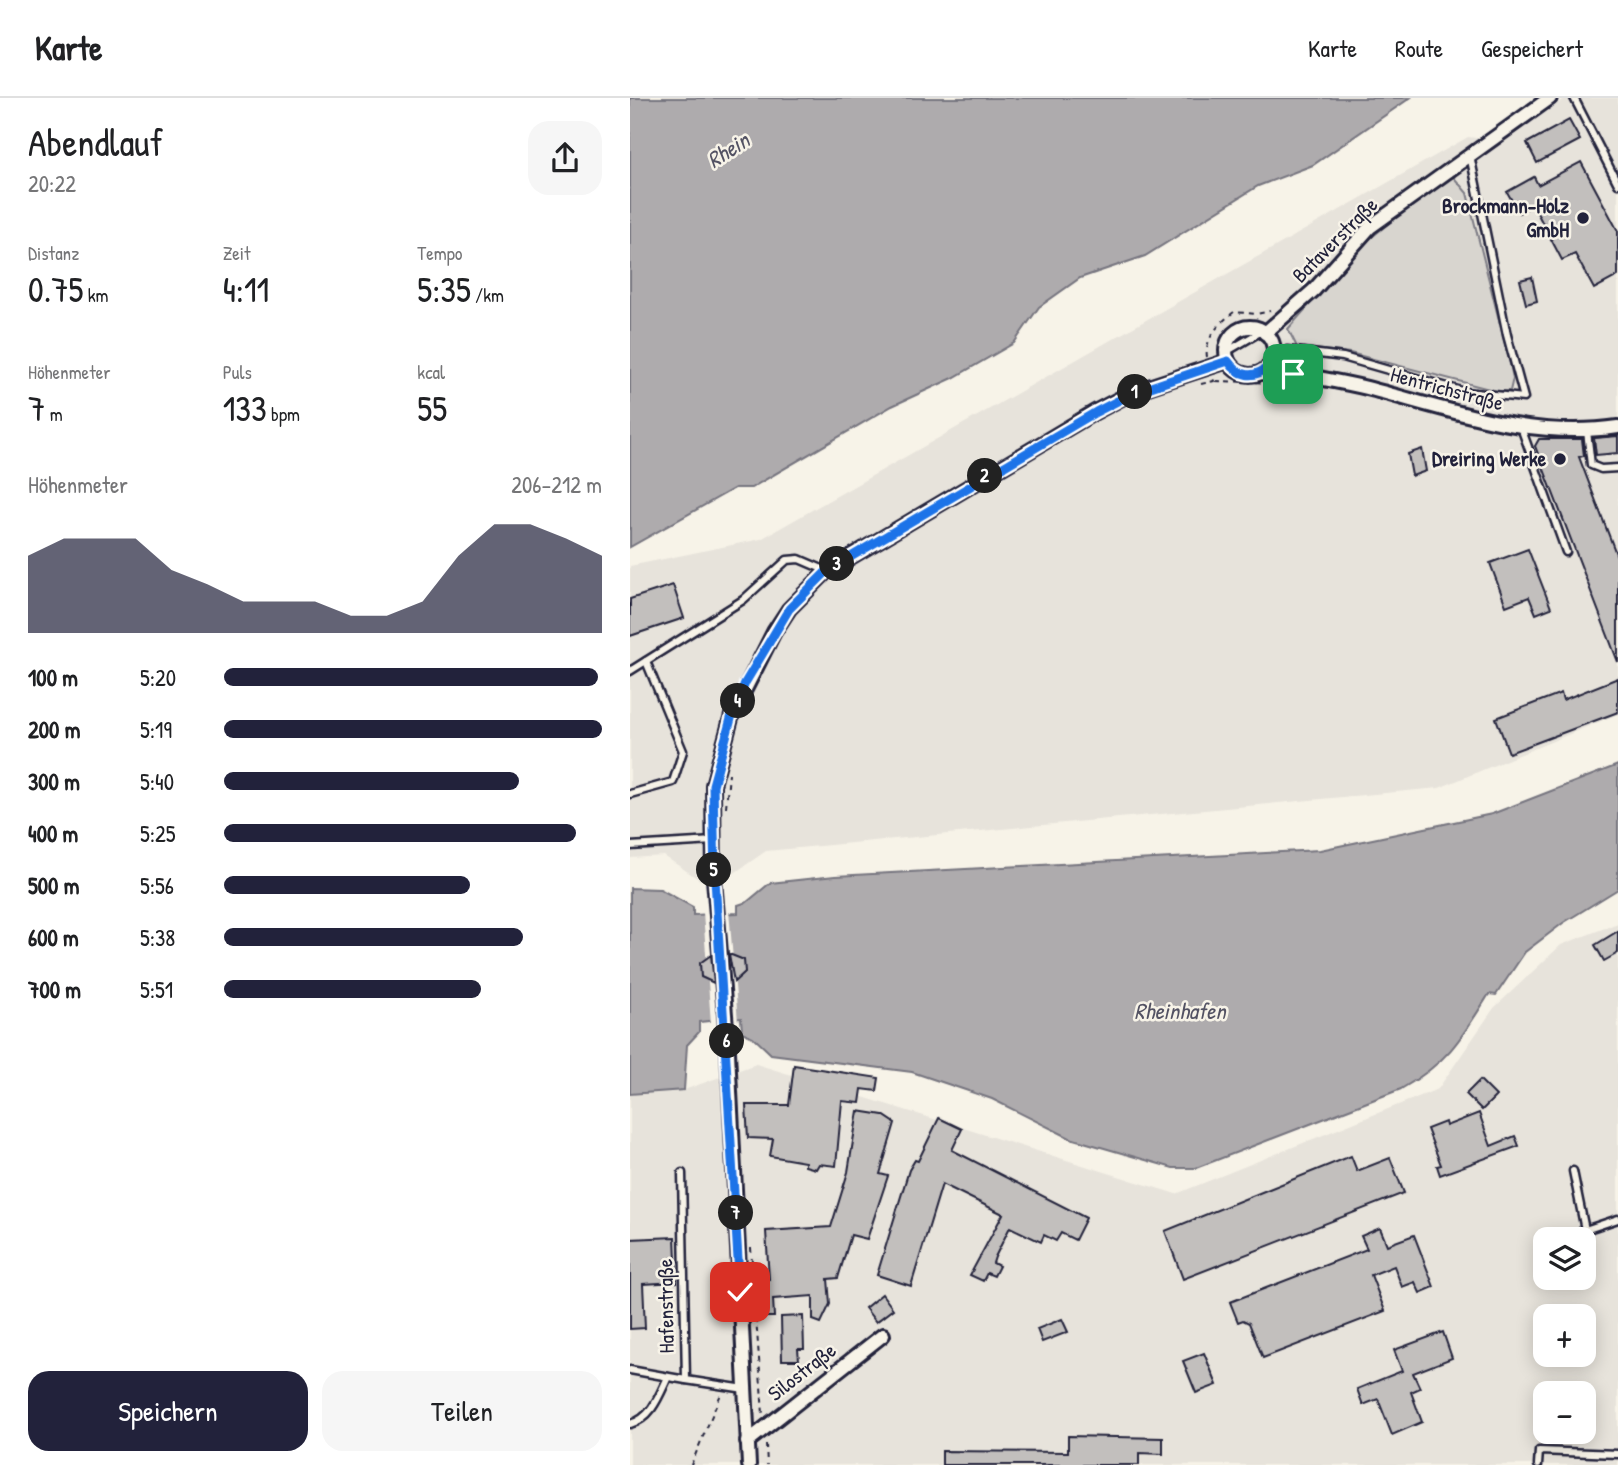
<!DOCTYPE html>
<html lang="de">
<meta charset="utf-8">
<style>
:root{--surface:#fff;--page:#f6f6f6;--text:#202124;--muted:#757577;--line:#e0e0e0;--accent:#22223b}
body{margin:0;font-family:"Patrick Hand",sans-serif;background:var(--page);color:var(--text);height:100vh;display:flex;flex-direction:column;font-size:26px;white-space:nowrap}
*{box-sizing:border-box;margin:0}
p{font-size:23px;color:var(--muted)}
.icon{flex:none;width:38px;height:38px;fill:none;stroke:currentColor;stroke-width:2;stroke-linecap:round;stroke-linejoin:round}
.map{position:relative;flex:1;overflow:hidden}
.sheet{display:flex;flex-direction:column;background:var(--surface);width:630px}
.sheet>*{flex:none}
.fabs{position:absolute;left:903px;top:1129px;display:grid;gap:14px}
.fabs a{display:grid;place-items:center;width:63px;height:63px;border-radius:14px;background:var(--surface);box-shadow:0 4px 18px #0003;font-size:35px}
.pin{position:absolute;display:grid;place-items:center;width:60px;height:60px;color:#fff;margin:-30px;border-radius:14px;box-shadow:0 4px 10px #0006}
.km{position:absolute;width:35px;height:35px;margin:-18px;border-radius:50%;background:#222;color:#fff;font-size:19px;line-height:35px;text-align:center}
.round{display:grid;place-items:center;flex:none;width:74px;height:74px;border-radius:21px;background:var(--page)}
.summary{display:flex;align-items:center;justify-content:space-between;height:119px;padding:0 28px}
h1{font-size:38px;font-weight:600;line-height:52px}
.stats{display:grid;grid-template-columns:repeat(3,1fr);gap:10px;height:119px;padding:7px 28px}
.stats div{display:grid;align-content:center}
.stats b{font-size:35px;font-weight:600}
.stats small{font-size:19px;font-weight:400}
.stats p{font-size:19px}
.chart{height:196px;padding:14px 28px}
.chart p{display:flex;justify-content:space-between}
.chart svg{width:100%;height:126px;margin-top:7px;fill:var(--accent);opacity:.7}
.action{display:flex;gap:14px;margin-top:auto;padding:14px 28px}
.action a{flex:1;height:80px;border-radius:21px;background:var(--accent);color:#fff;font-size:28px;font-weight:600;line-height:80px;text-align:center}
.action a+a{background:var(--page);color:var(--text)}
ul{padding:0 28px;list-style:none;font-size:23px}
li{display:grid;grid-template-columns:112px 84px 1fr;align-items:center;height:52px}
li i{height:18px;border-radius:9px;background:var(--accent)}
header{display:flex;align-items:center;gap:42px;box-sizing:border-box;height:98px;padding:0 35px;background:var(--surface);border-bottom:2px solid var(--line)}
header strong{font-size:33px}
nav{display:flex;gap:38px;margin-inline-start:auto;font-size:24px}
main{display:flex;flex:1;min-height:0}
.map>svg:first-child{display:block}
.built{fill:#e7e3db;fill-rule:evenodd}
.green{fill:#d8d5cf;stroke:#7d7c85;stroke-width:2}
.water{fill:#aeabad;stroke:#76747f;stroke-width:2}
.pier{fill:#f7f3e8}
.building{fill:#c2bfbd;stroke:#22223b;stroke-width:2}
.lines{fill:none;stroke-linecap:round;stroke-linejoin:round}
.service-casing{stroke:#22223b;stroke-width:11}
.minor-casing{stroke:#22223b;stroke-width:18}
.path{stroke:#22223b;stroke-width:2;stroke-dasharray:5 5;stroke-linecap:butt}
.service{stroke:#f7f3e8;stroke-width:6}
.minor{stroke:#f7f3e8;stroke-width:12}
.route-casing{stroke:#fff;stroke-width:14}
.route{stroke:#1a73e8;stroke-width:9}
.poi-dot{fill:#22223b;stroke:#f7f3e8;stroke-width:2.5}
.labels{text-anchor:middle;stroke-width:5;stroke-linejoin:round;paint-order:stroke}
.poi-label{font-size:21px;font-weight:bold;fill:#22223b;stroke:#f7f3e8;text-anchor:end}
.street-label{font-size:21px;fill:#22223b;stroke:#f7f3e8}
.water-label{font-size:23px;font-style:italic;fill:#535263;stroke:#f7f3e8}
</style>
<header>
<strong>Karte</strong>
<nav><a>Karte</a><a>Route</a><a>Gespeichert</a></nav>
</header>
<main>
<section class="sheet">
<div class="summary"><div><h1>Abendlauf</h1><p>20:22</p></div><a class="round"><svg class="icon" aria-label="share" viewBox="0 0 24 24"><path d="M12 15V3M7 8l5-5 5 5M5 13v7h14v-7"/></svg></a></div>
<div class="stats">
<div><p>Distanz</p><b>0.75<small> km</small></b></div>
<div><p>Zeit</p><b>4:11</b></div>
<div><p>Tempo</p><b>5:35<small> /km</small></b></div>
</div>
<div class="stats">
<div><p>Höhenmeter</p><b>7<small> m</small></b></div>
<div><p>Puls</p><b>133<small> bpm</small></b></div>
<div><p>kcal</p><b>55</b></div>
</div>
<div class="chart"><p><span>Höhenmeter</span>206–212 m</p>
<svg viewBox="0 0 160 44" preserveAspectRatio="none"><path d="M0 44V17L10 11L20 11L30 11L40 22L50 27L60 33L70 33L80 33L90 38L100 38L110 33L120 17L130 6L140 6L150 11L160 17V44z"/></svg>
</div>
<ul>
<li><b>100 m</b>5:20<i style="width:99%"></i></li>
<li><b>200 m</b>5:19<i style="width:100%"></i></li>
<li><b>300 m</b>5:40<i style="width:78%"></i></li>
<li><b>400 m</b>5:25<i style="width:93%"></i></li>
<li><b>500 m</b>5:56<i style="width:65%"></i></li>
<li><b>600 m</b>5:38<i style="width:79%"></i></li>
<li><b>700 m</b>5:51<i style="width:68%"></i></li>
</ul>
<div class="action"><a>Speichern</a><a>Teilen</a></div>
</section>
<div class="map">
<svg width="988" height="1367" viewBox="0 0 988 1367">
<rect width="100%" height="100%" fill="#f7f3e8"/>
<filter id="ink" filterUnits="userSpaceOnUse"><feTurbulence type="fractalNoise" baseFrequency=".0143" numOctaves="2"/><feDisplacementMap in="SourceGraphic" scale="14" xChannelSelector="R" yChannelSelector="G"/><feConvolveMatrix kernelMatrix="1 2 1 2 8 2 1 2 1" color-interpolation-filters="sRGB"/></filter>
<g filter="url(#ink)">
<!-- built -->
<g class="built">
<path d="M 936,0 L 988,0 L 988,616 L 809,690 L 136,753 L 97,780 L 70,782 L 34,758 L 0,760 L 0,468 L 131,441 L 838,39 L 871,43 Z"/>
<path d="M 988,825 L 988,1367 L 0,1367 L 0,996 L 54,992 L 126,966 L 546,1096 L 808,991 L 864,910 L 931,847 ZM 915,1141 L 954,1141 L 954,1180 L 915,1180 ZM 915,1218 L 954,1218 L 954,1256 L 915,1256 ZM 915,1295 L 954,1295 L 954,1334 L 915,1334 Z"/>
</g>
<!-- green -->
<path class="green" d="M 820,75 L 837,95 L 880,266 L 883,280 L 880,293 L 867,293 L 720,255 L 667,249 L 658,231 L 731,148 Z"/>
<!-- water -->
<g class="water">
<path d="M 0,0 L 780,0 L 683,67 L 628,88 L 515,158 L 450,180 L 409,209 L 384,245 L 323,280 L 262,308 L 121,390 L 105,390 L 0,449 Z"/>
<path d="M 988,667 L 988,791 L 933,825 L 895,854 L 866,897 L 859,896 C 831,941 818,964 771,991 L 566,1070 L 543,1070 L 440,1040 L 362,1001 L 282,974 L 141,956 L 123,939 L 112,934 L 111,920 L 69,924 L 69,934 L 57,947 L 54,992 L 0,996 L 0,790 L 30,791 L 63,809 L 63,817 L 108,815 L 108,807 L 117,804 L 140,785 L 205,778 L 690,752 L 862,716 Z"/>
</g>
<!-- pier -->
<path class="pier" d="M 99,812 L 108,924 L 81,926 L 73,814 Z"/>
<!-- building -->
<g class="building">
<path d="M 939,22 L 950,42 L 907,65 L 897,45 Z"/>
<path d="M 951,64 L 988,133 L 988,178 L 964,191 L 945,156 L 932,162 L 903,107 L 889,115 L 877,94 L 904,79 L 908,87 Z"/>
<path d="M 902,179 L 907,203 L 896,206 L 890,182 Z"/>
<path d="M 988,338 L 988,355 L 966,357 L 964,340 Z"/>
<path d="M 909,341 L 952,341 L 954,358 L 949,359 L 988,461 L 988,564 L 905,348 Z"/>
<path d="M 792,351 L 796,373 L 782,378 L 778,356 Z"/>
<path d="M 898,451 L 921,510 L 906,516 L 899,499 L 876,508 L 860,465 Z"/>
<path d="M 43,487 L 54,520 L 0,538 L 0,501 Z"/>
<path d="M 988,580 L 988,614 L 879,655 L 866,620 L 931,595 L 933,602 Z"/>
<path d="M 988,833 L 988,855 L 974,863 L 965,847 Z"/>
<path d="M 99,856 L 114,862 L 115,874 L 104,884 Z"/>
<path d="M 81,857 L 84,885 L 71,879 L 70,865 Z"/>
<path d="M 164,967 L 249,980 L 247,993 L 232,991 L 230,1005 L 212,1003 L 206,1068 L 189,1066 L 186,1071 L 175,1068 L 175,1064 L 140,1058 L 143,1041 L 118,1040 L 116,1007 L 159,1007 Z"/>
<path d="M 850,982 L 866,998 L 852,1012 L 836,996 Z"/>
<path d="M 228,1013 L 253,1017 L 265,1025 L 250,1076 L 258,1078 L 237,1141 L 221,1137 L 208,1180 L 198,1181 L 200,1206 L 191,1225 L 183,1222 L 183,1198 L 143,1201 L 144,1219 L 128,1219 L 127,1182 L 139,1181 L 136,1133 L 201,1129 L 218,1074 Z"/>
<path d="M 849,1015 L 861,1048 L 885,1038 L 889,1048 L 810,1077 L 807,1068 L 811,1067 L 797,1031 L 815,1024 L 816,1028 Z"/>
<path d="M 309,1020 L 332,1031 L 322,1052 L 456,1120 L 445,1142 L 431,1135 L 426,1143 L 414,1137 L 411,1144 L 380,1129 L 365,1159 L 363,1165 L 369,1168 L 364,1178 L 357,1175 L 353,1183 L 340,1177 L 373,1116 L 312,1086 L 281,1188 L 247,1177 L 279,1072 L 285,1062 L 288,1063 Z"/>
<path d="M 721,1058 L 727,1073 L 760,1060 L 774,1095 L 553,1181 L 535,1133 Z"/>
<path d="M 750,1130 L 757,1147 L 784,1137 L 804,1189 L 790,1195 L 785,1184 L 772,1189 L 764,1168 L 741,1177 L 755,1213 L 633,1260 L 619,1225 L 613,1222 L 608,1224 L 600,1204 L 737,1151 L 731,1138 Z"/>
<path d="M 45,1139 L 47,1184 L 13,1186 L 15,1230 L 0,1231 L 0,1141 Z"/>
<path d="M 252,1196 L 263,1211 L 246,1224 L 235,1210 Z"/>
<path d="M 173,1218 L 174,1251 L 168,1251 L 169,1262 L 152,1262 L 151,1219 Z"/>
<path d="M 432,1221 L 438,1234 L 412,1244 L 407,1231 Z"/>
<path d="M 813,1234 L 822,1260 L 783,1275 L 790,1290 L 781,1294 L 792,1324 L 762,1337 L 748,1301 L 733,1307 L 727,1291 L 772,1273 L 764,1252 Z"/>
<path d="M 574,1255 L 587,1287 L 566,1295 L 553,1263 Z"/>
<path d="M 438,1338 L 533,1340 L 533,1356 L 509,1355 L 509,1367 L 312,1367 L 312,1353 L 438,1354 Z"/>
</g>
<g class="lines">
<defs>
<g id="service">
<path d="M 944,0 L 988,86"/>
<path d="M 657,252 L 713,259 L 835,294 L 894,300 L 877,237 L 840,57"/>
<path d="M 596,254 L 632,233"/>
<path d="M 895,330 L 893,335 L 936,454"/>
<path d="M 957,333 L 961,367 L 971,371 L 988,370"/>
<path d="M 0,573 L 113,502 L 157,462 L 169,461 L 197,473"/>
<path d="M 0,696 L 43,684 L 53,653 L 16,563"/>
<path d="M 0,748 L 84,743"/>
<path d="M 943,1073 L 955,1132 L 988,1121"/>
<path d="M 52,1075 L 56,1282 L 115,1291"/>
<path d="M 0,1272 L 56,1282"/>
<path d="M 0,1326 C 22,1320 29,1298 38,1279"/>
<path d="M 908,1367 L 909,1353 L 988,1356"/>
</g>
<g id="minor">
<circle cx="620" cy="253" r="24"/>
<path d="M 635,235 L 684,192 L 740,129 L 920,0"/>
<path d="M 638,269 C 671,278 704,282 737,290 C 821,312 900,342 988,329"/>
<path d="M 117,1344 L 253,1237"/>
<path d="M 119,1367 L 98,954 L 84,781 L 83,687 L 102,617 L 144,534 L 159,511 L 197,473 L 465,314 L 503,294 L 598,263"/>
</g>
</defs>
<!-- service casing -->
<use href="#service" class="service-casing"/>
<!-- minor casing -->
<use href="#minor" class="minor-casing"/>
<!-- path -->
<g class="path">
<path d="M 577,259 C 574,241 590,224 604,214 L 627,216 L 640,213"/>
<path d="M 586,283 L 650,285"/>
<path d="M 571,286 L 584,283 L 583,281"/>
<path d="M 96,709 L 99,676"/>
<path d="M 121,1150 L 133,1316"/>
<path d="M 136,1346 L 137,1367"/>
<path d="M 61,1367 L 91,1296"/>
</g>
<!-- service -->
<use href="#service" class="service"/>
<!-- minor -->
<use href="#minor" class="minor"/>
</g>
</g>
<g class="lines" filter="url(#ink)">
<defs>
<path id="route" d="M 110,1194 L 85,781 L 83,687 L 102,617 L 115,585 L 159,511 L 197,473 L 466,314 L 503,295 L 598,263 C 609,279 624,281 638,269 L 663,276"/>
</defs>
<!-- route casing -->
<use href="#route" class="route-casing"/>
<!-- route -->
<use href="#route" class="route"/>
</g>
<!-- markers -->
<g class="poi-dot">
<circle cx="953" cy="120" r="7"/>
<circle cx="930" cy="361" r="7"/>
</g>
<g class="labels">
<!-- poi labels -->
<g class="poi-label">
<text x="939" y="115">Brockmann-Holz<tspan x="939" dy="24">GmbH</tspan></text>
<text x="916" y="368">Dreiring Werke</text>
</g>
<!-- street labels -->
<g class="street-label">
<text transform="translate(705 142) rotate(-45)" y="7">Bataverstraße</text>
<text transform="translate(817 291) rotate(15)" y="7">Hentrichstraße</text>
<text transform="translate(36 1208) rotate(-91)" y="7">Hafenstraße</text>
<text transform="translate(172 1274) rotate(-38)" y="7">Silostraße</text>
</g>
<!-- water labels -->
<g class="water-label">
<text transform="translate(98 52) rotate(-33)" y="8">Rhein</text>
<text x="550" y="921">Rheinhafen</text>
</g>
</g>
</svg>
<div class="fabs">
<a><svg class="icon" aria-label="layers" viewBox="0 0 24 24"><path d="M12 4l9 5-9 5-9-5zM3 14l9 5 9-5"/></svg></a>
<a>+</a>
<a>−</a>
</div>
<div class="pin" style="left:663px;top:276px;background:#1e9e55"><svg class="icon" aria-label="arrive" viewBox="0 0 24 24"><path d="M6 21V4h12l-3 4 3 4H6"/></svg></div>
<div class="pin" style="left:110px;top:1194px;background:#d93025"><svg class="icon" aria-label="check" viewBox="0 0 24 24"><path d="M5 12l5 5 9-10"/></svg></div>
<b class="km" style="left:505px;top:294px">1</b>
<b class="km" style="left:355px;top:378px">2</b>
<b class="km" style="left:207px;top:466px">3</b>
<b class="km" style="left:108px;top:603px">4</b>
<b class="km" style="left:84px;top:772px">5</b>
<b class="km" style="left:97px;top:943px">6</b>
<b class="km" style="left:106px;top:1115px">7</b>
</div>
</main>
